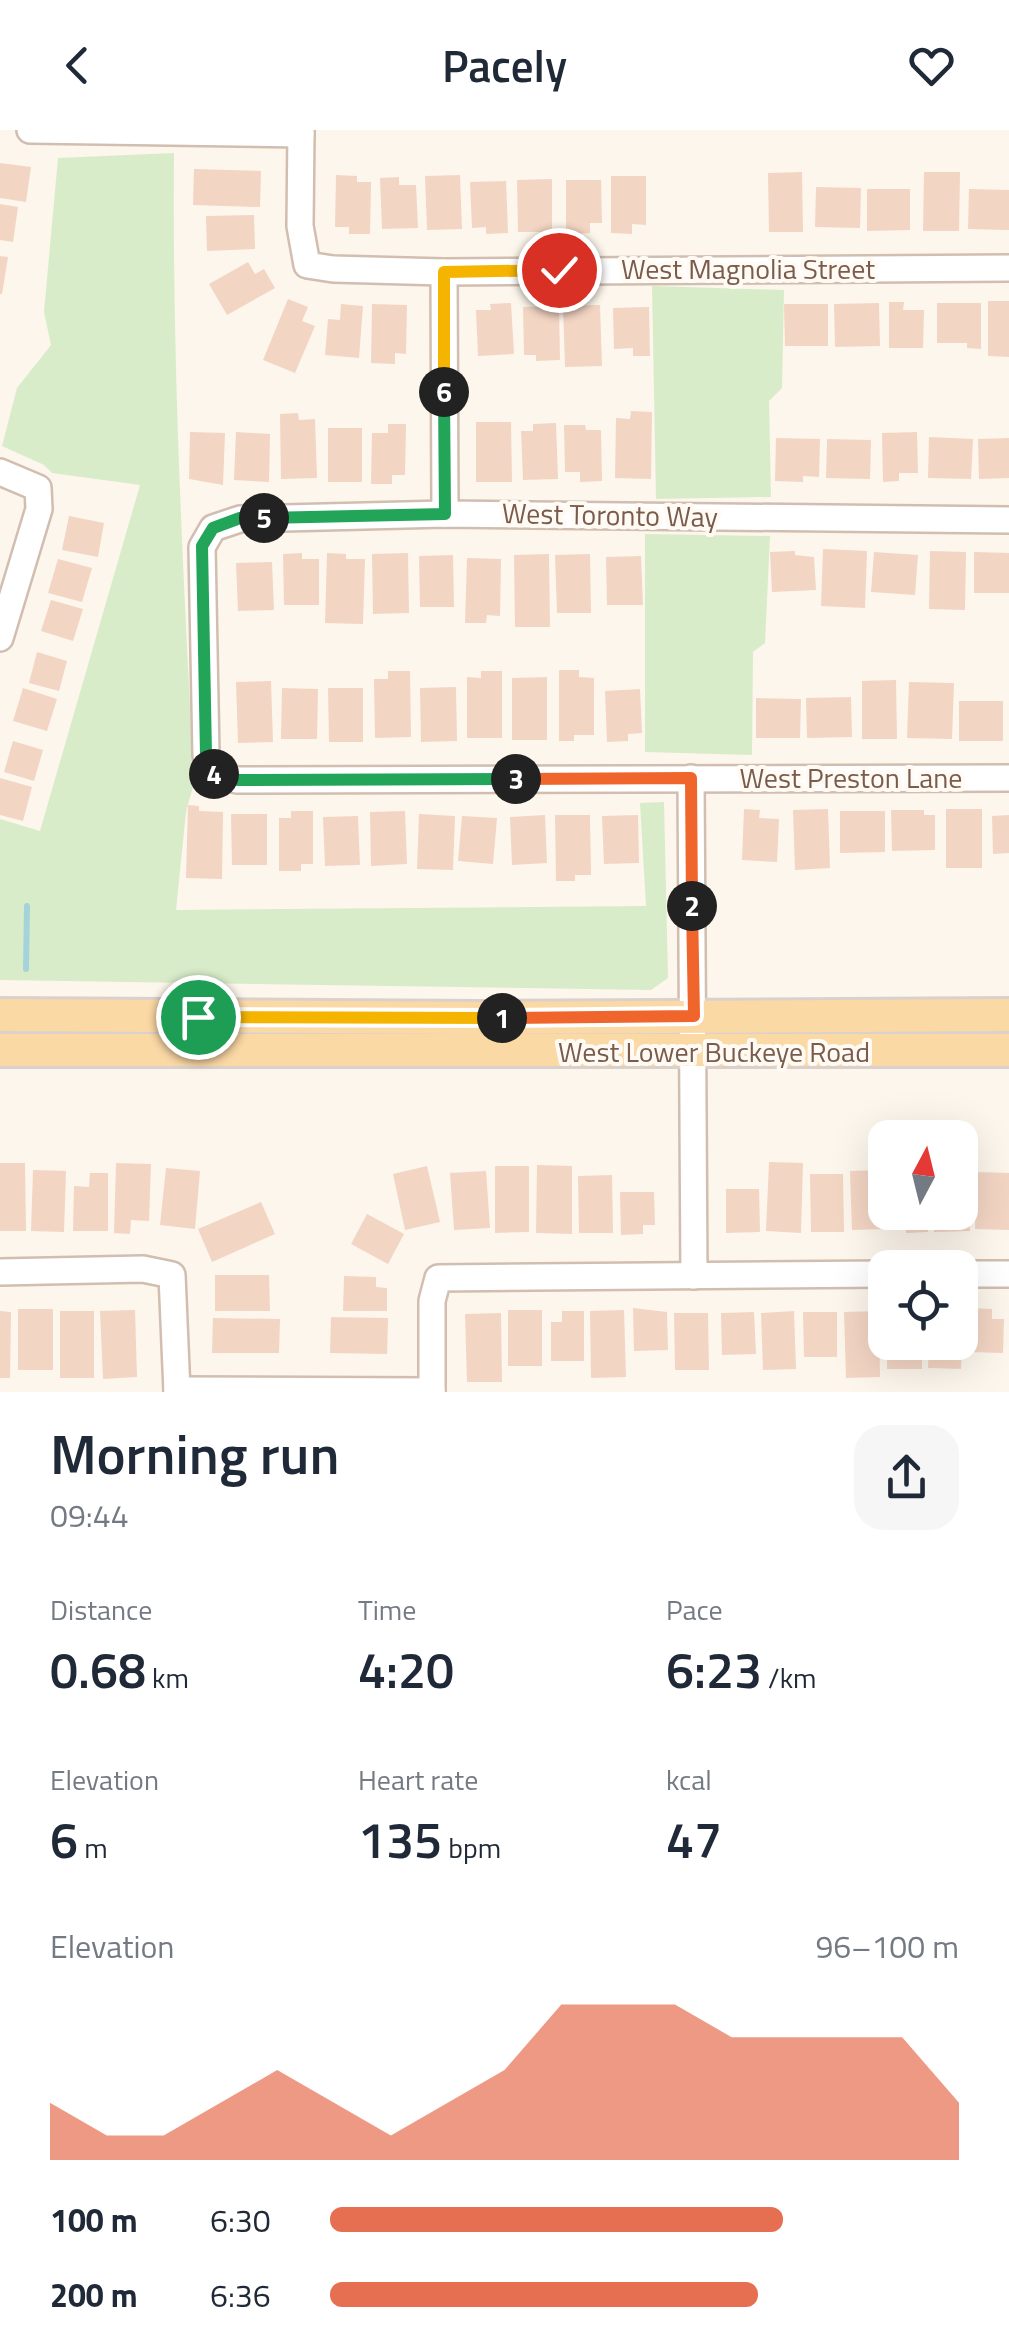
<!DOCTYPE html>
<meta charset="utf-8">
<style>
:root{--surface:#fff;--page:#f6f6f7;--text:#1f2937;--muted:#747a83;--accent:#e76f51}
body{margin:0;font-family:"Titillium Web",sans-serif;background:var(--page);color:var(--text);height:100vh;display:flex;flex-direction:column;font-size:38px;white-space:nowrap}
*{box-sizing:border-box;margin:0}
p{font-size:32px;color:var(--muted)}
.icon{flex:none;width:55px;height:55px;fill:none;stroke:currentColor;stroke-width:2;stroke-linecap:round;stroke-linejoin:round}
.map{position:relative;height:1262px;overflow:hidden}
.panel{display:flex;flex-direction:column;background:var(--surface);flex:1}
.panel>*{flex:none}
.needle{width:65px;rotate:7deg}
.controls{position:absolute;left:868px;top:990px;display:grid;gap:20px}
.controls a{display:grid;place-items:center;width:110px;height:110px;border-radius:20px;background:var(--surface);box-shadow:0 10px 40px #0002;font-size:50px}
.pin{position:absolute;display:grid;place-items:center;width:85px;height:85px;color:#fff;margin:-42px;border:5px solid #fff;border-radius:50%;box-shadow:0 2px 10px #0007}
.km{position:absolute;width:50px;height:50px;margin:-25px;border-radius:50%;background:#222;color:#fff;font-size:28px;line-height:50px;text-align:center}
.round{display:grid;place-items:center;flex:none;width:105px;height:105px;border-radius:30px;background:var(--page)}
.head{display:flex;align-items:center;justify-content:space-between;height:170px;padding:0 50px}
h1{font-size:55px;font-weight:600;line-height:75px}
.stats{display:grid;grid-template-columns:repeat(3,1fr);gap:15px;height:170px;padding:10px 50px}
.stats div{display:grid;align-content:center}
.stats b{font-size:50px;font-weight:600}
.stats small{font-size:28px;font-weight:400}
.stats p{font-size:28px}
.chart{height:280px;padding:20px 50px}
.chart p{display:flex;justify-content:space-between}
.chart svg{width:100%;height:180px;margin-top:10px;fill:var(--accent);opacity:.7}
ul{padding:0 50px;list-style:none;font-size:32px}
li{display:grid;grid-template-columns:160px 120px 1fr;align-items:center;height:75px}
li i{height:25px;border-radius:12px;background:var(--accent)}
header{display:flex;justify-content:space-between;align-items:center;height:130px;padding:0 50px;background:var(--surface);font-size:45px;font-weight:600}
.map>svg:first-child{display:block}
.green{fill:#d8ecc9}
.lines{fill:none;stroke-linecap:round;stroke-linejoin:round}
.stream{stroke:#a5d3da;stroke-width:6}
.building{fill:#f3d5c3}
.minor-casing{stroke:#d1beb0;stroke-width:30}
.major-casing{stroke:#dad1cd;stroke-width:38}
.minor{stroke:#fff;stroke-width:25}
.major{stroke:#fbd9a5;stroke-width:32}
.split-1-casing{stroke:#fff;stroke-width:20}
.split-2-casing{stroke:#fff;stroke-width:20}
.split-3-casing{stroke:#fff;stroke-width:20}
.split-4-casing{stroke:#fff;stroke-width:20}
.split-5-casing{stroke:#fff;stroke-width:20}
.split-6-casing{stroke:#fff;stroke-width:20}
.split-7-casing{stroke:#fff;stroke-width:20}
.split-1{stroke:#f5b400;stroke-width:12}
.split-2{stroke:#f0652b;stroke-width:12}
.split-3{stroke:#f0652b;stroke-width:12}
.split-4{stroke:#22a559;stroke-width:12}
.split-5{stroke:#22a559;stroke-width:12}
.split-6{stroke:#22a559;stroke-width:12}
.split-7{stroke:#f5b400;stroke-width:12}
.labels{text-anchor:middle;stroke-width:8;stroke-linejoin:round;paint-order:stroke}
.street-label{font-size:28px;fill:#7a5c4d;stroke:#fffaf3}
</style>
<header><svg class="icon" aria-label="back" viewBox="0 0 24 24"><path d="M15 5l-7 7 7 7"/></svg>Pacely<svg class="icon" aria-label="heart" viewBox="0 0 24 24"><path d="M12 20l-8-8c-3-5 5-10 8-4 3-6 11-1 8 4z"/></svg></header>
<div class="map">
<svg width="1009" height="1262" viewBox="0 0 1009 1262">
<rect width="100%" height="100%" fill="#fdf6ec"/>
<!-- green -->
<g class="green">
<path d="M 174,23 C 172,233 183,443 194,653 L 186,682 L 176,780 L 646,776 L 640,673 L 664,672 L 668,848 L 651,860 L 0,850 L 0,689 L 40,701 L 140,355 L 52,343 L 44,335 L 2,316 L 17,258 L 51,215 L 44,182 L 58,28 Z"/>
<path d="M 652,156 L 784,160 L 782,258 L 769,271 L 771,367 L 656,369 Z"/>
<path d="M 645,404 L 770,406 L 765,513 L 753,522 L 752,625 L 645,622 Z"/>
</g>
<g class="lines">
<!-- stream -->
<path class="stream" d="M 26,839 L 27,776"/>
</g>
<!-- building -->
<g class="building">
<path d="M 0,33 L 31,37 L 26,72 L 0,68 Z"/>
<path d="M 194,39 L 261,41 L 260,77 L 193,75 Z"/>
<path d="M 802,42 L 803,102 L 769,102 L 768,43 Z"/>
<path d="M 924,42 L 960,42 L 959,101 L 923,101 Z"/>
<path d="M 336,45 L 357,46 L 357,52 L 371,52 L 370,104 L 349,104 L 349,97 L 335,97 Z"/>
<path d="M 460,45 L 462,99 L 427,100 L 425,46 Z"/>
<path d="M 611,46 L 646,46 L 646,95 L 632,94 L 632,104 L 611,103 Z"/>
<path d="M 399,47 L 399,55 L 416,55 L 418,98 L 382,99 L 380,48 Z"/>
<path d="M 552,49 L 552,102 L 518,102 L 517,50 Z"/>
<path d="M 566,50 L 601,50 L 602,93 L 590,93 L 590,103 L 566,104 Z"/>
<path d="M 506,51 L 508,103 L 486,104 L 486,97 L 472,98 L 470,52 Z"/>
<path d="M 816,57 L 861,58 L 860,98 L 815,97 Z"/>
<path d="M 867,59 L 910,59 L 910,100 L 867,101 Z"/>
<path d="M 969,59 L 1009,60 L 1009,100 L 968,99 Z"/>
<path d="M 0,74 L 18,77 L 13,112 L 0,110 Z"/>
<path d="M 254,85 L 255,119 L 207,121 L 206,86 Z"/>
<path d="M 0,126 L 8,127 L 2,164 L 0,164 Z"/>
<path d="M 248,132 L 255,144 L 264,139 L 275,158 L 227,185 L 209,154 Z"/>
<path d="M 288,169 L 308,177 L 302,191 L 315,196 L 295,243 L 263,230 Z"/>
<path d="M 988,171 L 1009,171 L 1009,227 L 988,226 Z"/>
<path d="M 889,172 L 904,172 L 903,180 L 924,180 L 923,218 L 889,218 Z"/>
<path d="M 511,173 L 514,224 L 478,226 L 476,180 L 491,180 L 490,174 Z"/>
<path d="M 879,173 L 880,216 L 835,217 L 834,174 Z"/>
<path d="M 937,173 L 981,173 L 981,219 L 967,218 L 967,213 L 937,213 Z"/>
<path d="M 341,174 L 363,176 L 359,228 L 325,225 L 328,189 L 340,190 Z"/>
<path d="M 372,174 L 407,175 L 406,224 L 395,223 L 395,234 L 371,233 Z"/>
<path d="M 784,174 L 828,174 L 828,216 L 785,216 Z"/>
<path d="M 600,175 L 602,236 L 565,237 L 563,176 Z"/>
<path d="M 559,176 L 560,230 L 536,231 L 536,225 L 524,225 L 523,177 Z"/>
<path d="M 649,177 L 650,226 L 633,226 L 633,218 L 614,219 L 613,178 Z"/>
<path d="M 631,281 L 652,282 L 651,349 L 615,348 L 616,288 L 630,289 Z"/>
<path d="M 298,283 L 299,290 L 315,289 L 317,348 L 281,349 L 280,284 Z"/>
<path d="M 476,292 L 511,292 L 512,352 L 476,352 Z"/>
<path d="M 556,293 L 558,349 L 523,350 L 521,301 L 533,301 L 533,294 Z"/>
<path d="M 388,294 L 406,294 L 405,345 L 392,345 L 392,354 L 371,354 L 372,303 L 388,303 Z"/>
<path d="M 564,295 L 585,295 L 586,300 L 601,300 L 602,351 L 580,352 L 580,342 L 565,342 Z"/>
<rect x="328" y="298" width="34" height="54"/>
<path d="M 190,302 L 225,303 L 223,355 L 189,349 Z"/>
<path d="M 236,302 L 270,304 L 269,352 L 234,350 Z"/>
<path d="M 917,302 L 918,343 L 899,343 L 899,351 L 883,352 L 882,303 Z"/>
<path d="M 929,307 L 973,309 L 971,349 L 928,348 Z"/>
<path d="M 776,308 L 820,309 L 819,347 L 803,346 L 803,352 L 775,351 Z"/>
<path d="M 1009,308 L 1009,348 L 979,349 L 978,309 Z"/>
<path d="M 827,309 L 871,310 L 870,349 L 826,348 Z"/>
<path d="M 69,386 L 104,393 L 98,427 L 62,420 Z"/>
<path d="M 823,419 L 867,421 L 865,478 L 821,476 Z"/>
<path d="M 795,421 L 795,425 L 814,427 L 816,460 L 772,462 L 770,422 Z"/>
<path d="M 930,421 L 966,422 L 965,480 L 929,479 Z"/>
<path d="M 874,422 L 918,425 L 915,465 L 871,462 Z"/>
<path d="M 974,422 L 1009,423 L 1009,463 L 974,463 Z"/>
<path d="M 302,423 L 302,429 L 319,429 L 319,475 L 284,475 L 283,424 Z"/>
<path d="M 327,423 L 346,424 L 346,429 L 365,429 L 363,494 L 325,493 Z"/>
<path d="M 408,423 L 409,483 L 373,484 L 372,424 Z"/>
<path d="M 549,424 L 550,497 L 515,497 L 514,425 Z"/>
<path d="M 590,424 L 591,483 L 557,483 L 555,425 Z"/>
<path d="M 453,425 L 454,477 L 420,477 L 419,426 Z"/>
<path d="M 641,426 L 643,475 L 607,475 L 606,427 Z"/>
<path d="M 467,428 L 501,429 L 500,486 L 487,485 L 486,493 L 465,493 Z"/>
<path d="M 58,429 L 92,438 L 82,472 L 48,463 Z"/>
<path d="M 272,432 L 274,480 L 238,481 L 236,433 Z"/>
<path d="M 51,470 L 83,479 L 73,511 L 41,501 Z"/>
<path d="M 37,522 L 67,531 L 59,561 L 29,553 Z"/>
<path d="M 559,540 L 579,540 L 579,547 L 594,548 L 594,605 L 574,605 L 574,611 L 559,611 Z"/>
<path d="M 388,541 L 410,541 L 411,607 L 375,608 L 374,549 L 388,549 Z"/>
<path d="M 481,541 L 502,541 L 502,608 L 467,608 L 467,547 L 481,548 Z"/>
<path d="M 547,547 L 547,610 L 512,610 L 512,548 Z"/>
<path d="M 896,550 L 897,609 L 862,609 L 862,551 Z"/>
<path d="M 271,551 L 273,612 L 238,613 L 236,552 Z"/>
<path d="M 909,552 L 954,553 L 952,609 L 907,608 Z"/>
<path d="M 456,557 L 457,611 L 421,612 L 420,558 Z"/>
<path d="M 23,558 L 57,569 L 47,601 L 13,591 Z"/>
<path d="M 282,558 L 318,559 L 317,609 L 281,609 Z"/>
<path d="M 328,558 L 363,558 L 363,612 L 329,612 Z"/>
<path d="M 640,559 L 642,603 L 628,604 L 628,611 L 607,612 L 605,561 Z"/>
<path d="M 851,567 L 852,607 L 807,608 L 806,568 Z"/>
<path d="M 756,568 L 801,569 L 800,608 L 756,608 Z"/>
<rect x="959" y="571" width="44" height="40"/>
<path d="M 13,611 L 43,620 L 34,651 L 4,642 Z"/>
<path d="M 0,648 L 32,657 L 23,691 L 0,685 Z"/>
<path d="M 188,675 L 199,676 L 199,681 L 223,682 L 222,749 L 186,748 Z"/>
<path d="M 744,679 L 760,680 L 759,688 L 779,689 L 777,732 L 742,730 Z"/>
<path d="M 828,679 L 830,738 L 795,740 L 793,680 Z"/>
<rect x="946" y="679" width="36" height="59"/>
<path d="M 891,680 L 924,680 L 924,685 L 935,685 L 935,720 L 892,721 Z"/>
<path d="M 291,681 L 313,681 L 313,734 L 301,734 L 301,741 L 279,741 L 279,688 L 291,688 Z"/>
<path d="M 405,681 L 407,734 L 371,736 L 370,682 Z"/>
<path d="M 840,681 L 885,681 L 885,722 L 840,723 Z"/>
<path d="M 231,684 L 267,684 L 267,735 L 232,735 Z"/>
<path d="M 419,684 L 455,686 L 453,740 L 417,739 Z"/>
<path d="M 545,685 L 547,733 L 512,735 L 510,687 Z"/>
<path d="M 555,685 L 590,685 L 591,745 L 575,745 L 575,751 L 556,751 Z"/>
<path d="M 638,685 L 639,733 L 604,734 L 602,686 Z"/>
<path d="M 1009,685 L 1009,723 L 993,724 L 992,686 Z"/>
<path d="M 358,686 L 360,735 L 325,736 L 323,687 Z"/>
<path d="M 462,686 L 497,688 L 493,734 L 458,731 Z"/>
<path d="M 769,1032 L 803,1033 L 801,1103 L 766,1101 Z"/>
<path d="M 0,1033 L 25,1033 L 26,1101 L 0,1101 Z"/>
<path d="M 116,1033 L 151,1034 L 149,1091 L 131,1090 L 130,1104 L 114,1103 Z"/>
<path d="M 537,1035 L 572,1036 L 572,1104 L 536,1103 Z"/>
<path d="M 427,1036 L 440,1092 L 405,1100 L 393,1044 Z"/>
<path d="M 495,1036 L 529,1036 L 529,1102 L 495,1103 Z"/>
<path d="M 166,1038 L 200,1041 L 195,1099 L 160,1095 Z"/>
<path d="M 33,1040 L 66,1041 L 64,1102 L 31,1101 Z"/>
<path d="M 884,1040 L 886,1099 L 852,1100 L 850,1041 Z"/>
<path d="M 486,1041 L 490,1098 L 454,1100 L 450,1043 Z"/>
<path d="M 976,1042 L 1009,1043 L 1009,1100 L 975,1099 Z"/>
<path d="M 90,1043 L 108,1043 L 108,1101 L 73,1101 L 74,1056 L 89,1057 Z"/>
<path d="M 960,1043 L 968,1043 L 970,1101 L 934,1102 L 934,1082 L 960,1082 Z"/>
<path d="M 810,1044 L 843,1044 L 844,1102 L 811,1102 Z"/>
<path d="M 612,1045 L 613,1103 L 579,1103 L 578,1046 Z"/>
<path d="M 726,1059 L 759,1059 L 760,1102 L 726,1103 Z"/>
<path d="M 620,1062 L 654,1062 L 655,1095 L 643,1095 L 643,1104 L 621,1105 Z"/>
<path d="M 261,1072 L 275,1104 L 212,1132 L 198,1099 Z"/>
<path d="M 894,1082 L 927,1082 L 928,1102 L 906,1103 L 906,1097 L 894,1097 Z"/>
<path d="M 367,1084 L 404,1104 L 388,1134 L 351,1114 Z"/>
<path d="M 215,1145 L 269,1145 L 270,1181 L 215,1181 Z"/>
<path d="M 344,1146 L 376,1147 L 376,1157 L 387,1158 L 387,1181 L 343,1181 Z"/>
<path d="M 633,1178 L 667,1182 L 668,1220 L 634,1221 Z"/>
<path d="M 970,1178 L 992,1179 L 992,1189 L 1004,1189 L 1003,1223 L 969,1222 Z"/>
<rect x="18" y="1179" width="35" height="61"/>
<path d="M 135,1180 L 137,1247 L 103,1249 L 100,1181 Z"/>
<rect x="508" y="1180" width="34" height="56"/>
<path d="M 624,1180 L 626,1247 L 591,1248 L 590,1181 Z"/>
<path d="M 0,1181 L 11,1182 L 10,1248 L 0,1248 Z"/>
<rect x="60" y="1181" width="34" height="67"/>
<path d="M 562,1181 L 584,1181 L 584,1231 L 551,1231 L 551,1192 L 562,1192 Z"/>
<path d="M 794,1181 L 796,1239 L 763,1240 L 761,1183 Z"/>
<path d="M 879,1181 L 880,1247 L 846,1248 L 844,1182 Z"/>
<path d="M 754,1182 L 756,1224 L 722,1225 L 721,1183 Z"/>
<path d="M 803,1182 L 837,1182 L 837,1227 L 804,1227 Z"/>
<path d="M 501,1183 L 502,1252 L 467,1252 L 465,1184 Z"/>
<path d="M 674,1183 L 708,1183 L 709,1240 L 675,1240 Z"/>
<path d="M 331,1187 L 388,1188 L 387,1224 L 330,1223 Z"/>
<path d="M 213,1188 L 280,1189 L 279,1223 L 212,1223 Z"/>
<rect x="887" y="1212" width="35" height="27"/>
<path d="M 929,1212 L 962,1212 L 961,1239 L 928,1238 Z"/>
</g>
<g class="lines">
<defs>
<g id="minor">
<path d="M 30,0 L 301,4"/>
<path d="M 301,0 L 300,96 L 307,135 L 333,139 L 444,142 L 1009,138"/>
<path d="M 444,142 L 445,384"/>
<path d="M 0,342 L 38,358 L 39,379 L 0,508"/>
<path d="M 1009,390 L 445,384 L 240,389 L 213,398 L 202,417 L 206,625 L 213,644 L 237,650 L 1009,648"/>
<path d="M 691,648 L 694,1146"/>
<path d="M 0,1142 L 143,1139 L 172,1145 L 177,1262"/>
<path d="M 960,1144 L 1009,1144"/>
<path d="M 177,1260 L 432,1261"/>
<path d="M 432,1262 L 432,1171 L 438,1148 L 885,1144"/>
</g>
<g id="major">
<path d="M 0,885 L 480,888 L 1009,885"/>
<path d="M 0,920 L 1009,920"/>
</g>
</defs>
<!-- minor casing -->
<use href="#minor" class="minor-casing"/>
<!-- major casing -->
<use href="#major" class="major-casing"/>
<!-- minor -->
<use href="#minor" class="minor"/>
<!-- major -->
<use href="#major" class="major"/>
</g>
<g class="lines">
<defs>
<path id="split-1" d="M 198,887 L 502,888"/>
<path id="split-2" d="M 502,888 L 694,886 L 692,776"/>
<path id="split-3" d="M 516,649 L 691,648 L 692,776"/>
<path id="split-4" d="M 214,644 L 238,650 L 516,649"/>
<path id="split-5" d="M 214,644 L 206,625 L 202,416 L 213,398 L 240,388 L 264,388"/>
<path id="split-6" d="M 264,388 L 445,384 L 444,262"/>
<path id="split-7" d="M 444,262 L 444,142 L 559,140"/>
</defs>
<!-- split-1 casing -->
<use href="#split-1" class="split-1-casing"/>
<!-- split-2 casing -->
<use href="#split-2" class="split-2-casing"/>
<!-- split-3 casing -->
<use href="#split-3" class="split-3-casing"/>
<!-- split-4 casing -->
<use href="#split-4" class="split-4-casing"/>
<!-- split-5 casing -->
<use href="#split-5" class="split-5-casing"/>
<!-- split-6 casing -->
<use href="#split-6" class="split-6-casing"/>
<!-- split-7 casing -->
<use href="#split-7" class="split-7-casing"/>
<!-- split-1 -->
<use href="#split-1" class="split-1"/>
<!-- split-2 -->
<use href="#split-2" class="split-2"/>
<!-- split-3 -->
<use href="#split-3" class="split-3"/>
<!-- split-4 -->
<use href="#split-4" class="split-4"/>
<!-- split-5 -->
<use href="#split-5" class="split-5"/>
<!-- split-6 -->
<use href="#split-6" class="split-6"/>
<!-- split-7 -->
<use href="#split-7" class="split-7"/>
</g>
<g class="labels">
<!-- street labels -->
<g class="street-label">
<text x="748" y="149">West Magnolia Street</text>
<text transform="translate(610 385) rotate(1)" y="10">West Toronto Way</text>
<text x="851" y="658">West Preston Lane</text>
<text x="714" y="932">West Lower Buckeye Road</text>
</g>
</g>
</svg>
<div class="controls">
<a><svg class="needle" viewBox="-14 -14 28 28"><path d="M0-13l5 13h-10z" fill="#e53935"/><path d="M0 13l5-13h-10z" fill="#747a83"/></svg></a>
<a><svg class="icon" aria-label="locate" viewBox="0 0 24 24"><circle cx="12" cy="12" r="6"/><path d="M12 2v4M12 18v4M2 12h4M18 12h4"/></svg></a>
</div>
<div class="pin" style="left:198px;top:887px;background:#1e9e55"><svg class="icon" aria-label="arrive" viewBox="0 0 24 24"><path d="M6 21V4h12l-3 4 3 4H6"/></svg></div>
<div class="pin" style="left:559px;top:140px;background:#d93025"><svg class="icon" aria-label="check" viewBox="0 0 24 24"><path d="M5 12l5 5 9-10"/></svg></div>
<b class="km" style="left:502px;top:888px">1</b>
<b class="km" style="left:692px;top:776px">2</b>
<b class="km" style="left:516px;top:649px">3</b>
<b class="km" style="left:214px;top:644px">4</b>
<b class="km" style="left:264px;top:388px">5</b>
<b class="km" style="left:444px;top:262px">6</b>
</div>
<section class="panel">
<div class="head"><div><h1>Morning run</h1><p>09:44</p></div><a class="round"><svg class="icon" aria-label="share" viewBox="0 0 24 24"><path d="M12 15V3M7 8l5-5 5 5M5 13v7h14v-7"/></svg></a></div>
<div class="stats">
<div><p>Distance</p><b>0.68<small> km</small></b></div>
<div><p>Time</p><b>4:20</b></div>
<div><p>Pace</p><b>6:23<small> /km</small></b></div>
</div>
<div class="stats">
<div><p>Elevation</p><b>6<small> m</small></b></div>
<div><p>Heart rate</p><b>135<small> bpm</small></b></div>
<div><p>kcal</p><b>47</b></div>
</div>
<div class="chart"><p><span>Elevation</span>96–100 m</p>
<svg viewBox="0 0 160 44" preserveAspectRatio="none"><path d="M0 44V30L10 38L20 38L30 30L40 22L50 30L60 38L70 30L80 22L90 6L100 6L110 6L120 14L130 14L140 14L150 14L160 30V44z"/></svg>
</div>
<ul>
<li><b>100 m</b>6:30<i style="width:72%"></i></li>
<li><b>200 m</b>6:36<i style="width:68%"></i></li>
</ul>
</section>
